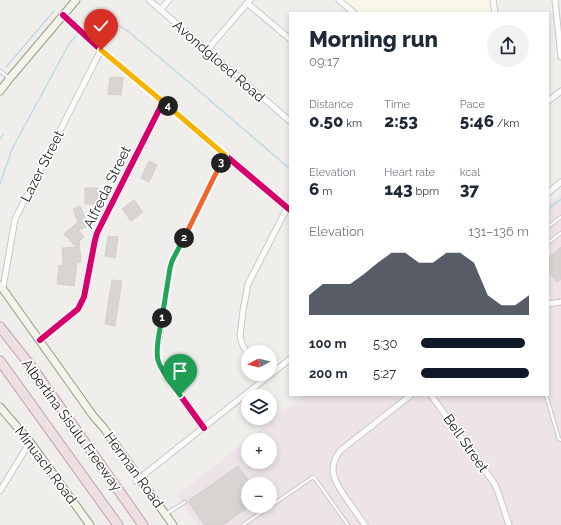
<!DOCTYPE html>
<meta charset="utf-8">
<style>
:root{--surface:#fff;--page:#f2f2f3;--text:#1f2937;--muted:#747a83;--accent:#111827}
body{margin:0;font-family:Raleway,sans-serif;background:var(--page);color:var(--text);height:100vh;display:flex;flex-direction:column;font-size:15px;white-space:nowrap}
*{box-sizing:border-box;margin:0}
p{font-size:13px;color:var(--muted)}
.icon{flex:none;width:22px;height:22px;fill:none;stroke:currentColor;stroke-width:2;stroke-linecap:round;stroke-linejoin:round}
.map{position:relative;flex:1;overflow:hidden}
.panel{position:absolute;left:289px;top:12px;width:260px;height:384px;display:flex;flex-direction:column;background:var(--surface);border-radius:0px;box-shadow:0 2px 6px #0003}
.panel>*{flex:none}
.needle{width:26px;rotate:263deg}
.fabs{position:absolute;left:241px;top:345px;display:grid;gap:8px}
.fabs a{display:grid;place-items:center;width:36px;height:36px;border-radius:50%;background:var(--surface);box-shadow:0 2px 6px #0003;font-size:20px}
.pin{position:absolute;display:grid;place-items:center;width:34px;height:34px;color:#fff;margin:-41px -17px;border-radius:50% 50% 50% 0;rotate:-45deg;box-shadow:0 0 4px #0007}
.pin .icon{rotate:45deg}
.km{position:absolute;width:20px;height:20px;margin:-10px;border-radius:50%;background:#222;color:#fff;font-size:11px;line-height:20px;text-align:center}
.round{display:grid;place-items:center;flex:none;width:42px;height:42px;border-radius:21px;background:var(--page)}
.summary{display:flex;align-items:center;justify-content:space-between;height:68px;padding:0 20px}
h1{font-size:22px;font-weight:800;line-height:30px}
.figures{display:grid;grid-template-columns:repeat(3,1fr);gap:6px;height:68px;padding:4px 20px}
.figures div{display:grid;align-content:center}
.figures b{font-size:17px;font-weight:800}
.figures small{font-size:11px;font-weight:400}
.figures p{font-size:11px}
.chart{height:112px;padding:8px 20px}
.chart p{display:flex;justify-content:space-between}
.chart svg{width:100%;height:72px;margin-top:4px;fill:var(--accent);opacity:.7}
ul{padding:0 20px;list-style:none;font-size:13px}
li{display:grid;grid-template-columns:64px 48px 1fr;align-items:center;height:30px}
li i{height:10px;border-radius:5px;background:var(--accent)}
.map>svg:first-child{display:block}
.industrial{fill:#ede4e9;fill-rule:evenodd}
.education{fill:#f8f7e8}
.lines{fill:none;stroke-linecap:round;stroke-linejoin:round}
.stream{stroke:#bfdbe3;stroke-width:1.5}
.building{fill:#d7d4d2;stroke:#d3d0cc}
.lane-casing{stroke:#c9c8c7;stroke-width:4.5}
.street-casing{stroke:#c9c8c7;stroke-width:7}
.secondary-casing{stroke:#999a82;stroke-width:9}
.highway-casing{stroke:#c5a2ac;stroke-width:11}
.lane{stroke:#fdfcfc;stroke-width:2.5}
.street{stroke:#fdfcfc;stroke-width:5}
.secondary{stroke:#f4f4ed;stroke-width:7}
.highway{stroke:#ece0e2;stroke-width:9}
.cycleway-casing{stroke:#fff;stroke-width:8}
.cycleway{stroke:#d6006c;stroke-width:6}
.split-1-casing{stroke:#fff;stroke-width:8}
.split-2-casing{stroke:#fff;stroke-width:8}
.split-3-casing{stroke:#fff;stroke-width:8}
.split-4-casing{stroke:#fff;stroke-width:8}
.split-5-casing{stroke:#fff;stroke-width:8}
.split-1{stroke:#22a559;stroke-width:5}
.split-2{stroke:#22a559;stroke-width:5}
.split-3{stroke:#f0652b;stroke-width:5}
.split-4{stroke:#f5b400;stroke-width:5}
.split-5{stroke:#f5b400;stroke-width:5}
.labels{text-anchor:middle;stroke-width:3.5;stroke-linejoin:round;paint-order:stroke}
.street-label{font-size:14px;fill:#222;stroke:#fff}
</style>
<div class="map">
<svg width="561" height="525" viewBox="0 0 561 525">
<rect width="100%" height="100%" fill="#f0eeeb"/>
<!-- industrial -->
<path class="industrial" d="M 561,194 L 561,525 L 198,525 L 177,495 L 305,395 L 548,395 L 548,205 ZM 248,440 L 270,440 L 270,462 L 248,462 ZM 248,484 L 270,484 L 270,506 L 248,506 Z"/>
<!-- education -->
<path class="education" d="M 343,0 L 494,0 L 495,13 L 358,13 Z"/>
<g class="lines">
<!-- stream -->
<g class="stream">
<path d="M 89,28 L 102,20 L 116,24 L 129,32 L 191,84 L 290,169"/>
<path d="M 6,67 L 54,11"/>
<path d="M 0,139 L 3,135"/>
<path d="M 0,184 L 12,149 L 69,44 L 76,36"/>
<path d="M 548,209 L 561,199"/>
</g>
</g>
<!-- building -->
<g class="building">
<path d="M 110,77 L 123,78 L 121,95 L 108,94 Z"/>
<path d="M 149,161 L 157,165 L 149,182 L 141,178 Z"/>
<rect x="85" y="188" width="13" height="16"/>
<path d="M 134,200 L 143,212 L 131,221 L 122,209 Z"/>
<path d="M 80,206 L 88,226 L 78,230 L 84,237 L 79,241 L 81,262 L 77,263 L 74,286 L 57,284 L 59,265 L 63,266 L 62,248 L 76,247 L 64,234 L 78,222 L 73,209 Z"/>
<path d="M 108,236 L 118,237 L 115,258 L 105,256 Z"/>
<path d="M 561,247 L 561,279 L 557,282 L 548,271 L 548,258 Z"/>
<path d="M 112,280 L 122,281 L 115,326 L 105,324 Z"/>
<path d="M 238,466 L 251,484 L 248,484 L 248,507 L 223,525 L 204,525 L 188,501 Z"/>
</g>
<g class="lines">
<defs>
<g id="lane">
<path d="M 0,71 L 9,78"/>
<path d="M 548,227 L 561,217"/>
<path d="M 548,243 L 561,233"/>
<path d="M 546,395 L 559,439 L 561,440"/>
<path d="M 166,514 L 185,502"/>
<path d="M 243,525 L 313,477 L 316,480 L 348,525"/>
</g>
<g id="street">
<path d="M 149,0 L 290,121"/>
<path d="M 339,0 L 354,13"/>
<path d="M 493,0 L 495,13"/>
<path d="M 555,0 L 561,57"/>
<path d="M 247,3 L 290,39"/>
<path d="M 160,10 L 169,0"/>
<path d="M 63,15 L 101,50 L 290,210"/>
<path d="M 207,50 L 250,0"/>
<path d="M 548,101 L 561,91"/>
<path d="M 548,193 L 561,182"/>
<path d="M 3,288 L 15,219 L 101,50"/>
<path d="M 548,304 L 561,302"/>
<path d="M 40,340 L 78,309 L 84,297 L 95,240 L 97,233 L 163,102"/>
<path d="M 248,354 L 242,344 L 240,336 L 243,311 L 248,284 L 287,208"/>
<path d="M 431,395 L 494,483 L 498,492 L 509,525"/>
<path d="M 204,428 L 180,395 L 159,363 L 157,355 L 158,347 L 171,265 L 225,155"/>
<path d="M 136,481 L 290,359"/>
<path d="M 0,491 L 30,442"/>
<path d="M 365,525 C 359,517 354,509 348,501 C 336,484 325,469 341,450 L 411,395"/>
</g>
<g id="secondary">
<path d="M 0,91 L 10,78 L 76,0"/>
<path d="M 0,285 L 94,417 L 103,427 L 173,525"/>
<path d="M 0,407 L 30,442 L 90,525"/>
</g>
<g id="highway">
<path d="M 0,327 L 34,370 L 143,525"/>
<path d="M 0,361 L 118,525"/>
</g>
</defs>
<!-- lane casing -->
<use href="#lane" class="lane-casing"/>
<!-- street casing -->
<use href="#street" class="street-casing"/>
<!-- secondary casing -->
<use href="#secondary" class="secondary-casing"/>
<!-- highway casing -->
<use href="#highway" class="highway-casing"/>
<!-- lane -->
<use href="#lane" class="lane"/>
<!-- street -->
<use href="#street" class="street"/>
<!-- secondary -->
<use href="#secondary" class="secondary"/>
<!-- highway -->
<use href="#highway" class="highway"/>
<defs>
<g id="cycleway">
<path d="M 63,15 L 101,50 L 290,210"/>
<path d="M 40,340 L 78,309 L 84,297 L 95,240 L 97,233 L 163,102"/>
<path d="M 204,428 L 180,395 L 159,363 L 157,355 L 158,347 L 171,265 L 225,155"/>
</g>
</defs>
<!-- cycleway casing -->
<use href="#cycleway" class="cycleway-casing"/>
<!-- cycleway -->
<use href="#cycleway" class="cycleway"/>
</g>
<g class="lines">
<defs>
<path id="split-1" d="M 162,318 C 160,330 155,348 158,360 C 160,370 174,386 180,395"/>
<path id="split-2" d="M 162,318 L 170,268 L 172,261 L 184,238"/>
<path id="split-3" d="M 184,238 L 221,163"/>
<path id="split-4" d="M 168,106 L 225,155 L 221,163"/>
<path id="split-5" d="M 101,50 L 168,106"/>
</defs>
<!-- split-1 casing -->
<use href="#split-1" class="split-1-casing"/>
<!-- split-2 casing -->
<use href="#split-2" class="split-2-casing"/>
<!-- split-3 casing -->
<use href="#split-3" class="split-3-casing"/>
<!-- split-4 casing -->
<use href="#split-4" class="split-4-casing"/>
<!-- split-5 casing -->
<use href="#split-5" class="split-5-casing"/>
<!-- split-1 -->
<use href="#split-1" class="split-1"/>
<!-- split-2 -->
<use href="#split-2" class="split-2"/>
<!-- split-3 -->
<use href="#split-3" class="split-3"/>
<!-- split-4 -->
<use href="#split-4" class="split-4"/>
<!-- split-5 -->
<use href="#split-5" class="split-5"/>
</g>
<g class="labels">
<!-- street labels -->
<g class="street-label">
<text transform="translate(219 61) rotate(41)" y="5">Avondgloed Road</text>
<text transform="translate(42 166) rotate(-63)" y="5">Lazer Street</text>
<text transform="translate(107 187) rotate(-64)" y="5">Alfreda Street</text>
<text transform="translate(72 425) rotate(54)" y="5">Albertina Sisulu Freeway</text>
<text transform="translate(466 443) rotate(55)" y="5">Bell Street</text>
<text transform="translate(46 465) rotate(53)" y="5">Minuach Road</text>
<text transform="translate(134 470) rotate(54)" y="5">Herman Road</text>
</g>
</g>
</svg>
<div class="fabs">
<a><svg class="needle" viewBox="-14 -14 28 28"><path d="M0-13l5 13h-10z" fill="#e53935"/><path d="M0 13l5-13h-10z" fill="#747a83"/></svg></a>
<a><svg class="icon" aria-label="layers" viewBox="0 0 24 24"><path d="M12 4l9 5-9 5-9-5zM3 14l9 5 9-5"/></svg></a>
<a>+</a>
<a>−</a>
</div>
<div class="pin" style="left:180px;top:395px;background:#1e9e55"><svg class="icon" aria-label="arrive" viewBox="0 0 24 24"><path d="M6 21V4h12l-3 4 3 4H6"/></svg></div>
<div class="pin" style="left:101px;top:50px;background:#d93025"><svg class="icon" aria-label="check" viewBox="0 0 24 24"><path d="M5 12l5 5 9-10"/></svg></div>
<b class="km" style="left:162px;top:318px">1</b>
<b class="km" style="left:184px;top:238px">2</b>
<b class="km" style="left:221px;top:163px">3</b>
<b class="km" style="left:168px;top:106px">4</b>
<section class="panel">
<div class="summary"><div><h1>Morning run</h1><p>09:17</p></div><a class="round"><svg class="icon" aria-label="share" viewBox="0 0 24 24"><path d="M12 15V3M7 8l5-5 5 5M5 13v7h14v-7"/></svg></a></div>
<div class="figures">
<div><p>Distance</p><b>0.50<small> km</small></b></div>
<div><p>Time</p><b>2:53</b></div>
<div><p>Pace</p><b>5:46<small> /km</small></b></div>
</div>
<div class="figures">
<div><p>Elevation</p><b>6<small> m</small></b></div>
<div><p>Heart rate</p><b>143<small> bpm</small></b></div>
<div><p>kcal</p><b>37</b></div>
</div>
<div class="chart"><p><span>Elevation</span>131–136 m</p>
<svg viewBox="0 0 160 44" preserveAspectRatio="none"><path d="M0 44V32L10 25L20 25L30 25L40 19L50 12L60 6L70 6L80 12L90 12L100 6L110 6L120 12L130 32L140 38L150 38L160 32V44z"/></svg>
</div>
<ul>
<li><b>100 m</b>5:30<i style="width:96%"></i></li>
<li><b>200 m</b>5:27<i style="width:100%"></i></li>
</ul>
</section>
</div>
